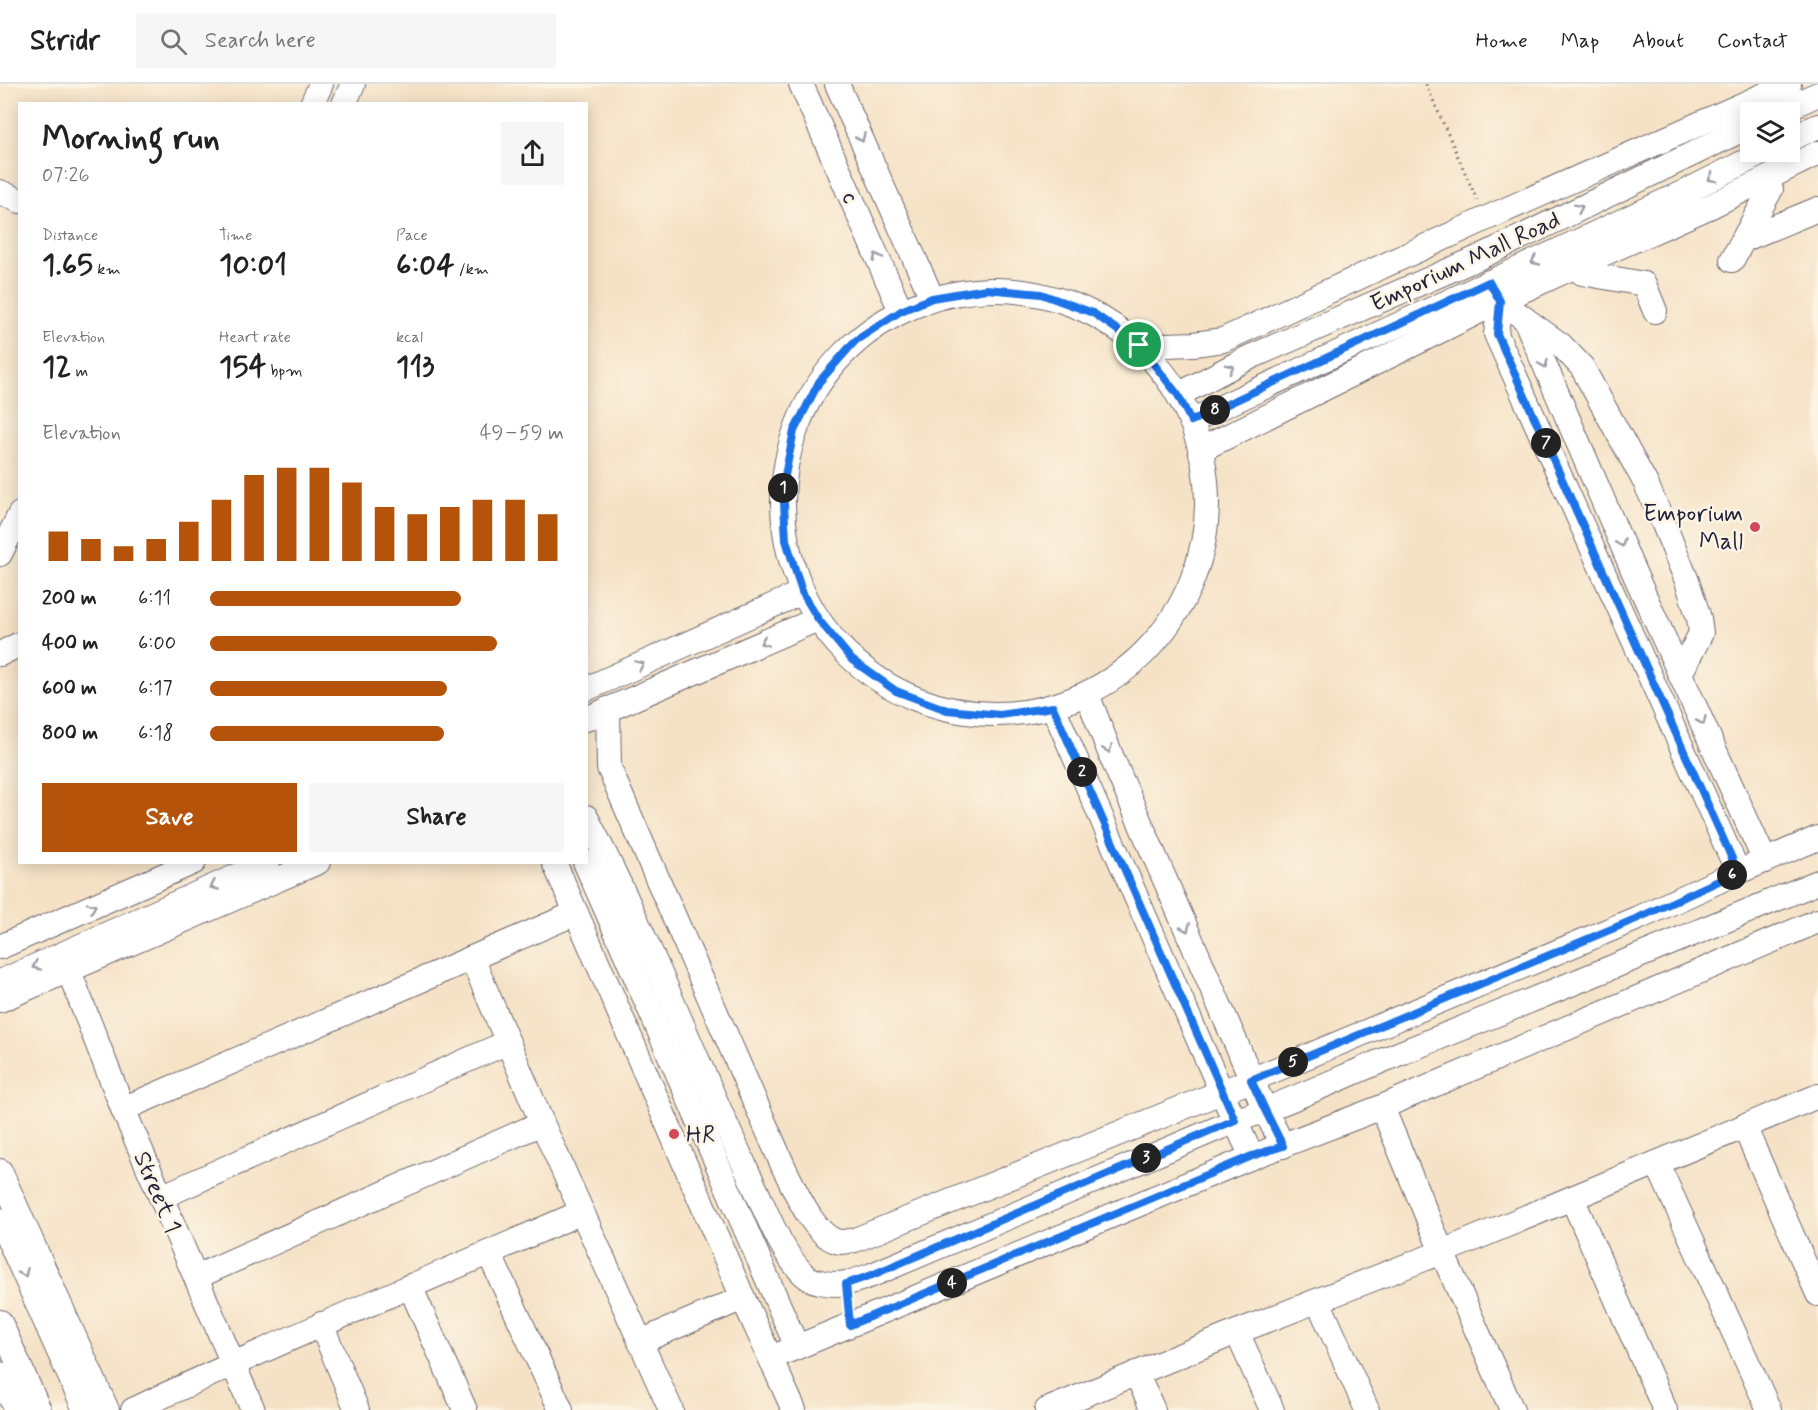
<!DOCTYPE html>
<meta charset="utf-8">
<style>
:root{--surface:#fff;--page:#f6f6f6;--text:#222;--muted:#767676;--line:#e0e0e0;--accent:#b45309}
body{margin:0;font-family:Mynerve,sans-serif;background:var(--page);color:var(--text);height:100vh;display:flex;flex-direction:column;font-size:22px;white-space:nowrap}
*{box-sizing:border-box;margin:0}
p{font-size:20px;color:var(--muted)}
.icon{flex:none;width:33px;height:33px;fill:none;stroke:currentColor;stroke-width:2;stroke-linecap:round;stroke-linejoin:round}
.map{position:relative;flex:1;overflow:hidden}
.panel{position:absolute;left:18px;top:18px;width:570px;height:762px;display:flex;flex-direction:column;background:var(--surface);border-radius:0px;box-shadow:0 3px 15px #0003}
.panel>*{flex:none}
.buttons{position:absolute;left:1740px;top:18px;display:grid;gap:12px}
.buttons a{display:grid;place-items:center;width:60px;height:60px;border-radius:0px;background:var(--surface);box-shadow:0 3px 15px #0003;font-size:30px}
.pin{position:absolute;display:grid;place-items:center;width:51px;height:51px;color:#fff;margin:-26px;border:3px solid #fff;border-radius:50%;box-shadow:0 2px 6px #0007}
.km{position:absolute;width:30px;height:30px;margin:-15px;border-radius:50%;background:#222;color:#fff;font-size:16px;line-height:30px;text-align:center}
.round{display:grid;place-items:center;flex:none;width:63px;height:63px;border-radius:0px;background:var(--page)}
.overview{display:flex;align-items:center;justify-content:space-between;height:102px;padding:0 24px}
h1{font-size:33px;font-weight:700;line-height:45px}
.figures{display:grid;grid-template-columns:repeat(3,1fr);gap:9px;height:102px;padding:6px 24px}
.figures div{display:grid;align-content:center}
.figures b{font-size:30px;font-weight:700}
.figures small{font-size:16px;font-weight:400}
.figures p{font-size:16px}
.chart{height:168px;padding:12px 24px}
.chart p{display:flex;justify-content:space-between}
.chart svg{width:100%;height:108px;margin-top:6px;stroke:var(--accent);stroke-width:6}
.action{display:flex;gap:12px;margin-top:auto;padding:12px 24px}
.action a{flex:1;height:69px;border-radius:0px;background:var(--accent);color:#fff;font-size:24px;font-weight:700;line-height:69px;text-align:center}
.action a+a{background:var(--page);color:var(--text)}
ul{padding:0 24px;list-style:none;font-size:20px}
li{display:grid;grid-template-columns:96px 72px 1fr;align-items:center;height:45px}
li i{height:15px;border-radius:8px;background:var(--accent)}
header{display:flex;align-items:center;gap:36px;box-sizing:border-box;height:84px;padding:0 30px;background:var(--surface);border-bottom:2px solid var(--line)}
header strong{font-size:28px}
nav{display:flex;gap:33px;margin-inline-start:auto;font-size:21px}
.search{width:420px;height:54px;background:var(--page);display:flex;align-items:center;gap:15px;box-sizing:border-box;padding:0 21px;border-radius:0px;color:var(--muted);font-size:22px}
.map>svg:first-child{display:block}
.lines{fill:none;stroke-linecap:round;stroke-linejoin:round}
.minor-casing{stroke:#6c656c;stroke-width:26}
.path{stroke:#6c656c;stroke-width:3;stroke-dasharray:1.5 4.5;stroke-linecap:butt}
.minor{stroke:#fff;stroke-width:24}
.oneway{stroke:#9c9ca7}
.route-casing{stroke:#fff;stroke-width:12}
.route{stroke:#1a73e8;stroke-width:8}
.poi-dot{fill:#d1495b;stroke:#fcf5e5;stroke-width:2}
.labels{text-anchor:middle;stroke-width:5;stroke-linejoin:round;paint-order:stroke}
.street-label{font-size:24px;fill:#22223b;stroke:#fcf5e5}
.poi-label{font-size:24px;fill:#22223b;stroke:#fcf5e5;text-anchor:end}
</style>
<header>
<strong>Stridr</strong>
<div class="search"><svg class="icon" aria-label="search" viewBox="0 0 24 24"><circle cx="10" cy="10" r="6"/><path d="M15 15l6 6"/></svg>Search here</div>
<nav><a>Home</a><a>Map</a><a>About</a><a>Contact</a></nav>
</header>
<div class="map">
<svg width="1818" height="1326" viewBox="0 0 1818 1326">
<rect width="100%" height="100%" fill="#fcf5e5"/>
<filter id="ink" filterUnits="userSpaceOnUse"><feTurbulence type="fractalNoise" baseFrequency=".0167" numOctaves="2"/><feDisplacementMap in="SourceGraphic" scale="12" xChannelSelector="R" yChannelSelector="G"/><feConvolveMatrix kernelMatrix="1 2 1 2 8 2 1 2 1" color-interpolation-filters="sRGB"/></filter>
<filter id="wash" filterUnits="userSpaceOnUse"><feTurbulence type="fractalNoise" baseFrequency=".008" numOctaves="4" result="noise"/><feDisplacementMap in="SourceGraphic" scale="24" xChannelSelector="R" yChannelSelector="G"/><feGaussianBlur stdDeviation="1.35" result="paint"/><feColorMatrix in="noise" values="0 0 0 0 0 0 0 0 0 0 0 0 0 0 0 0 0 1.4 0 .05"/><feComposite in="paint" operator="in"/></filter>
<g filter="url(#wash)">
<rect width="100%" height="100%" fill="#f5e2c6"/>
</g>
<g filter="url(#ink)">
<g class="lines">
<defs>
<g id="minor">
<path d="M 801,0 L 901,227"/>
<path d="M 837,0 L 932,214"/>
<path d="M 312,20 L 321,0"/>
<path d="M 344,20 L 353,0"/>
<path d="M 1779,28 L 1818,10"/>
<path d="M 1790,55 L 1818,42"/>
<path d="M 0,108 L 20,117"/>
<path d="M 1743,156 L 1818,125"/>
<path d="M 1732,176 L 1771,105 L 1766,96"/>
<path d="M 1578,181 L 1582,189 L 1644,200 L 1655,227"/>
<path d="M 1489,198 L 1500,217 L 1525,235 L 1636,493 L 1765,777"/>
<circle cx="995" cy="418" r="212"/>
<path d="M 1500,217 L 1496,250 L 1738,788"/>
<path d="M 1526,236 L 1561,261 L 1582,283 L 1646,400 L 1663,438 L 1687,497 L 1699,534 L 1701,549 L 1680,590"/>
<path d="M 1139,262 L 1194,260 L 1223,256 L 1485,135 L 1789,0"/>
<path d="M 1178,311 L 1246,275 L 1480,173 L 1750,42"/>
<path d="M 1191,337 L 1691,105 L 1764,68"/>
<path d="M 1200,366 L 1500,217 L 1578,181 L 1711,122 L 1818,69"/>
<path d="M 0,470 L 20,430"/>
<path d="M 0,570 L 20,560"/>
<path d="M 586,605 L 803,508"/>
<path d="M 1087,610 L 1112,674 L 1265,1026 L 1283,1062"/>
<path d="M 1053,623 L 1221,1007 L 1252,1073"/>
<path d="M 608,625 L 609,684 L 784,1084 C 795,1105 814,1154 840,1158 C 845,1158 850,1157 855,1156 L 1251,996 L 1638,834 L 1738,788 L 1818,754"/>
<path d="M 586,635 L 818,535"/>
<path d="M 586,733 C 647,849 693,972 749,1091 C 764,1121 781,1172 807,1193 C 811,1196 815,1197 820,1198 C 840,1203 853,1198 872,1191 L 1235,1037 C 1290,1018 1344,992 1398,970 C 1539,914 1678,856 1818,798"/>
<path d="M 554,778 L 743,1214 L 794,1326"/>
<path d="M 585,778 L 624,866 L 797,1263"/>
<path d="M 0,863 L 194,778"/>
<path d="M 472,874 L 542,1039 L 671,1326"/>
<path d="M 69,887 L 123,1025 L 253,1326"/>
<path d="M 0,898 L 268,778"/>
<path d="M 0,916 L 318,778"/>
<path d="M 1382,1023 L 1442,1168 L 1512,1326"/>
<path d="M 123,1025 L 576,829"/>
<path d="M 1744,1042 L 1818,1210"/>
<path d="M 1657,1079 L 1769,1326"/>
<path d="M 0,1087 L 107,1326"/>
<path d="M 161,1113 L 508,958"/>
<path d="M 1572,1114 L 1665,1326"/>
<path d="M 0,1136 L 85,1326"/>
<path d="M 489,1169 L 561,1326"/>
<path d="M 196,1193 L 542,1039"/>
<path d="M 410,1202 L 465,1326"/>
<path d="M 1318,1217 L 1367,1326"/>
<path d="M 0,1238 L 39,1326"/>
<path d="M 321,1240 L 357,1326"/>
<path d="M 1237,1248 L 1272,1326"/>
<path d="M 640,1258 L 743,1214"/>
<path d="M 771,1274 L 1252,1073 L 1382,1023 L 1818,837"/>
<path d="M 1136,1289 L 1153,1326"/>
<path d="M 0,1290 L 16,1326"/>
<path d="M 133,1326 C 281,1256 432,1194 582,1128"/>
<path d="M 1047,1326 L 1237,1248 L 1442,1168 L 1818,1012"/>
</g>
</defs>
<!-- minor casing -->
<use href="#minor" class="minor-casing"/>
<!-- path -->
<path class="path" d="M 1426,0 L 1477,116"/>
<!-- minor -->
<use href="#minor" class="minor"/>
</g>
<!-- one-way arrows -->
<defs><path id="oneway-chevron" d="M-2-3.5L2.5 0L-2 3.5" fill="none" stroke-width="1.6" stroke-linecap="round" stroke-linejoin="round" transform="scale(1.5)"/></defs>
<g class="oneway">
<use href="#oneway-chevron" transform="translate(861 54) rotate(66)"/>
<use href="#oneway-chevron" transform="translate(1712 94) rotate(153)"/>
<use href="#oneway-chevron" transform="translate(1579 124) rotate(-26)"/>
<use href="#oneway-chevron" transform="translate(877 173) rotate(-114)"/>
<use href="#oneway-chevron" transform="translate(1535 177) rotate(155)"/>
<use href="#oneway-chevron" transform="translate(1544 280) rotate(67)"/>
<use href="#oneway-chevron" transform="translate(1230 284) rotate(-28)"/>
<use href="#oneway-chevron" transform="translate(1621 459) rotate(67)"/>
<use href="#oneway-chevron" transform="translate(764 558) rotate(157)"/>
<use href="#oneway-chevron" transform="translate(640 581) rotate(-24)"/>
<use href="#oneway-chevron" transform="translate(1702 637) rotate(66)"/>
<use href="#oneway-chevron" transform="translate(1108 665) rotate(68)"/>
<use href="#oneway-chevron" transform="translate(214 802) rotate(156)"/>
<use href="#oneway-chevron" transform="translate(92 823) rotate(-24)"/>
<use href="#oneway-chevron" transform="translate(1186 844) rotate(67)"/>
<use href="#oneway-chevron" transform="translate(36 882) rotate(156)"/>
<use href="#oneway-chevron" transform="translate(24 1189) rotate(66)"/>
</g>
</g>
<g class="lines" filter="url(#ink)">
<defs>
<path id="route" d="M 1489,198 L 1500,217 L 1497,250 L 1738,788 L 1638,834 L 1251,996 L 1265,1026 L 1283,1062 L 1252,1072 L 850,1241 L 846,1200 L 872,1191 L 1235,1036 L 1053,623 L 1000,631 L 947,626 L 896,607 L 852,576 L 818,535 L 802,508 L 786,456 L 783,401 L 794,347 L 819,298 L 855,257 L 901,227 L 932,214 L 986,205 L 1041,210 L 1093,229 L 1139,261 L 1178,311 L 1191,337 Z"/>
</defs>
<!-- route casing -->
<use href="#route" class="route-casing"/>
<!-- route -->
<use href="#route" class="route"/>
</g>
<!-- markers -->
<g class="poi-dot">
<circle cx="1755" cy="443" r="6"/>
<circle cx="674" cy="1050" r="6"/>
</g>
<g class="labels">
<!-- street labels -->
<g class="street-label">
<text transform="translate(851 113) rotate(66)" y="8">c</text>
<text transform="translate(1465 177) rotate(-25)" y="8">Emporium Mall Road</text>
<text transform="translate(158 1108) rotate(67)" y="8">Street 1</text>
</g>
<!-- poi labels -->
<g class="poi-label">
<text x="1743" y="437">Emporium<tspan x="1743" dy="28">Mall</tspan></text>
<text x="686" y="1058" text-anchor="start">HR</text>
</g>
</g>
</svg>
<div class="buttons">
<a><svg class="icon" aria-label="layers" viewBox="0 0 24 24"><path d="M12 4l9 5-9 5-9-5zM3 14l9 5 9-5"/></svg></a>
</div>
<div class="pin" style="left:1139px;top:261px;background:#1e9e55"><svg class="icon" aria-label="arrive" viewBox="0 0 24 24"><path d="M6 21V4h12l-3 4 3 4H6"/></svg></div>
<b class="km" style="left:783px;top:404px">1</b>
<b class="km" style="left:1082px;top:688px">2</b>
<b class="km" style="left:1146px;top:1074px">3</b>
<b class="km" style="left:952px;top:1199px">4</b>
<b class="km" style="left:1293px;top:978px">5</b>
<b class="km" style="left:1732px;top:791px">6</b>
<b class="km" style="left:1546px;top:359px">7</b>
<b class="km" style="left:1215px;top:326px">8</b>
<section class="panel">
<div class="overview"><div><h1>Morning run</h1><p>07:26</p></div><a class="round"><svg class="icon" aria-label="share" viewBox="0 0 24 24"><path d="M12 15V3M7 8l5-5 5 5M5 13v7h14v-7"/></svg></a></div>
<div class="figures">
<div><p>Distance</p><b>1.65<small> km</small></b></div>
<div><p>Time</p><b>10:01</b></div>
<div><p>Pace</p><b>6:04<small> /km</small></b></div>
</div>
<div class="figures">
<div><p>Elevation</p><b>12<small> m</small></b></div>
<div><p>Heart rate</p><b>154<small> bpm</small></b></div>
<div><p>kcal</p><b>113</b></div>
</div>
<div class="chart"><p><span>Elevation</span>49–59 m</p>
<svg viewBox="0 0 160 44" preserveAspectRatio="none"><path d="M5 44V32M15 44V35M25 44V38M35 44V35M45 44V28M55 44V19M65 44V9M75 44V6M85 44V6M95 44V12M105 44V22M115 44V25M125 44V22M135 44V19M145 44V19M155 44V25"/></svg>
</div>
<ul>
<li><b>200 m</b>6:11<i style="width:71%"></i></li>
<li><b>400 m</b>6:00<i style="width:81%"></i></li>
<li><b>600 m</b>6:17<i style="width:67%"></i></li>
<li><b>800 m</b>6:18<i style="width:66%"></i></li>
</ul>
<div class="action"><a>Save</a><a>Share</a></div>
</section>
</div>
